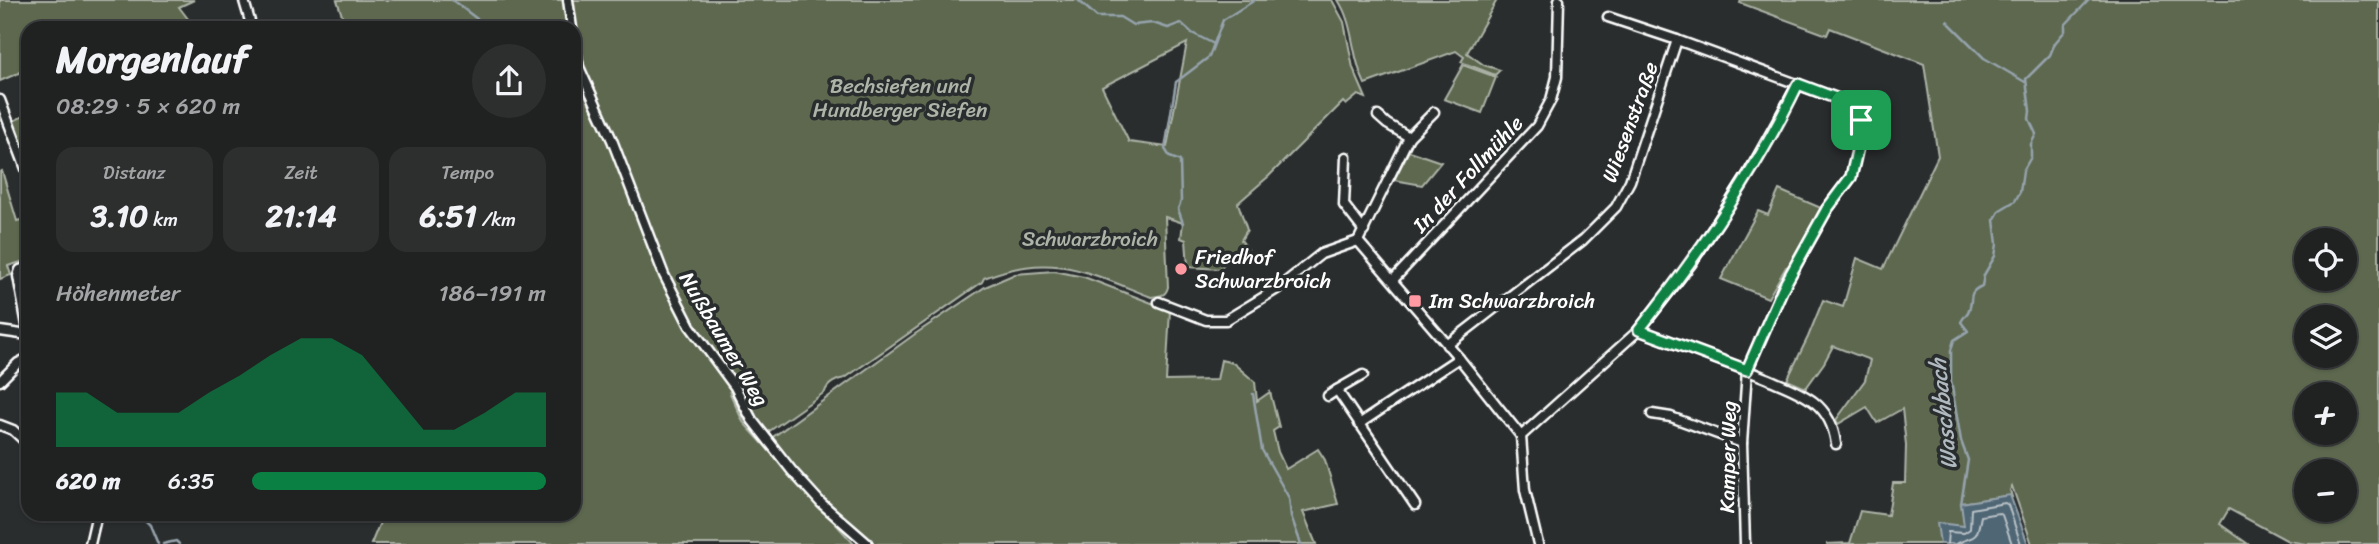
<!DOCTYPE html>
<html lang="de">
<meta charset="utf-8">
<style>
:root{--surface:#202222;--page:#2d2f2f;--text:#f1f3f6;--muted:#a2a4a5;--line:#3d3f40;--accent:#0b8043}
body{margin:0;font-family:Sriracha,sans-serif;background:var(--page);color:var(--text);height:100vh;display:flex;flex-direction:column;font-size:26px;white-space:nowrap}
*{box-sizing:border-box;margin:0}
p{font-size:23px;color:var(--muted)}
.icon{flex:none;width:38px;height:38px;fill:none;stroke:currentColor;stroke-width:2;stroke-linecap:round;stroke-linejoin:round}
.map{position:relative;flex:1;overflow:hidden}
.drawer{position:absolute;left:21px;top:21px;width:560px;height:500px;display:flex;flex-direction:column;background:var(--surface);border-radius:21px;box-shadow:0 2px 5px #0004,0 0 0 2px var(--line)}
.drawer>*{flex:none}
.fabs{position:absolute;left:2294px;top:228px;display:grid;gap:14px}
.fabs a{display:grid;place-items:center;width:63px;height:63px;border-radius:50%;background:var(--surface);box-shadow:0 2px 5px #0004,0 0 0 2px var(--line);font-size:35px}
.pin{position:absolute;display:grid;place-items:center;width:60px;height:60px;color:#fff;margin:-30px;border-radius:14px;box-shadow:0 4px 10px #0006}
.round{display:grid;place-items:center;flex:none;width:74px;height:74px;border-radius:37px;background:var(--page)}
.head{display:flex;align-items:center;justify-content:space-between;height:119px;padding:0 35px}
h1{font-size:38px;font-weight:700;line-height:52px}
.metrics{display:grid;grid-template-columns:repeat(3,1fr);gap:10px;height:119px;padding:7px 35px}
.metrics div{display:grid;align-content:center;border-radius:18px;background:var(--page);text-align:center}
.metrics b{font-size:30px;font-weight:700}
.metrics small{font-size:19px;font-weight:400}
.metrics p{font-size:19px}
.chart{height:196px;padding:14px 35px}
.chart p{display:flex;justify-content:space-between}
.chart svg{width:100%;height:126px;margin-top:7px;fill:var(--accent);opacity:.7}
ul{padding:0 35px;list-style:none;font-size:23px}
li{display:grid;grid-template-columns:112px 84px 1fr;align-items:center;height:52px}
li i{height:18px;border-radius:9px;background:var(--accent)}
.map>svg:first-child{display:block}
.green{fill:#5d6850;stroke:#aeb4a8;stroke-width:2;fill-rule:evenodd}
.water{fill:#506674;stroke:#96a3ac;stroke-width:2}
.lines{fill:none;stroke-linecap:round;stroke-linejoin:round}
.shore{stroke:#b9c2c7;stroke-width:2}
.stream{stroke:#96a3ac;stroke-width:2.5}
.street-casing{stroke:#fff;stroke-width:13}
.street{stroke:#2a2d2e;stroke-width:8}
.route-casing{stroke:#fff;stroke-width:14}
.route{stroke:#0b8043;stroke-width:9}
.poi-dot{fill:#ff9aa2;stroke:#2a2d2e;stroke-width:2.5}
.labels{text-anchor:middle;stroke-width:7;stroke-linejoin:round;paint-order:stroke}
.park-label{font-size:21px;fill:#aeb4a8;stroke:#2a2d2e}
.street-label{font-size:21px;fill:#fff;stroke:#2a2d2e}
.poi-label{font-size:21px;fill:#fff;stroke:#2a2d2e;text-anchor:start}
.water-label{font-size:23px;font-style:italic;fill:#b0bac0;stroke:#2a2d2e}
</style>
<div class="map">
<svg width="2379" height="544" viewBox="0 0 2379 544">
<rect width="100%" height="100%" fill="#2a2d2e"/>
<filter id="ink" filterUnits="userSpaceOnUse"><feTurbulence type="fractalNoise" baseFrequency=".0143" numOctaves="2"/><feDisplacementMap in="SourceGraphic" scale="14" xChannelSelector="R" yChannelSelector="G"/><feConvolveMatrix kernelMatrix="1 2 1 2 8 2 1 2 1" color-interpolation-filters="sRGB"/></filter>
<g filter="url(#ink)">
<!-- green -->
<g class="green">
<path d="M 0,0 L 194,0 L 179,7 L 195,28 L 28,28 L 28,69 L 0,81 Z"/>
<path d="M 337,0 L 1332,0 L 1344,22 L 1353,68 L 1366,98 L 1358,95 L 1346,105 L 1343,102 L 1269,176 L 1238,203 L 1247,230 L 1241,240 L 1248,249 L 1241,257 L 1234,250 L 1220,269 L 1188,267 L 1186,240 L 1181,238 L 1183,223 L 1165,217 L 1168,287 C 1165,298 1159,295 1151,297 C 1087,272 1052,251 984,278 L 982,282 L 845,378 C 837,379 827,384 825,392 L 761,437 L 745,421 L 729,391 L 743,422 L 854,544 L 371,544 L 383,515 L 574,514 L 574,28 L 346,28 ZM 1187,43 L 1167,147 L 1129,142 L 1102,87 Z"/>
<path d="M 1338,0 L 1497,0 L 1467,53 L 1484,65 L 1500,70 L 1495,75 L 1461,62 L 1464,57 L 1456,51 L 1365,84 C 1351,57 1355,26 1338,0 Z"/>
<path d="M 1741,0 L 2379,0 L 2379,544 L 2306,544 L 2288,541 L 2229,509 L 2220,524 L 2248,544 L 2032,544 L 2012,486 L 2010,490 L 2012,497 L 2004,496 L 1961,503 L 1965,526 L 1940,544 L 1826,544 L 1850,543 L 1860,511 L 1888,515 L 1893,483 L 1905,483 L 1906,445 L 1902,409 L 1877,423 L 1867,407 L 1838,424 L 1836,420 L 1865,380 L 1870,360 L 1833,346 L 1824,363 L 1806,388 L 1787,380 L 1808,337 L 1823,300 L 1843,307 L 1857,258 L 1883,269 L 1938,156 L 1924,64 L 1830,28 L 1827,35 L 1740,3 ZM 2306,240 L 2345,240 L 2345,278 L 2306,278 ZM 2306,317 L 2345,317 L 2345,355 L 2306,355 ZM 2306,394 L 2345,394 L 2345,432 L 2306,432 ZM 2306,471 L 2345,471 L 2345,509 L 2306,509 Z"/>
<path d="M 1463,65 L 1496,77 L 1482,113 L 1444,99 Z"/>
<path d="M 28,114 L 28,160 L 13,121 Z"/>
<path d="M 1409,151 L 1441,162 L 1422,185 L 1394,180 Z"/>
<path d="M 2,171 L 17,221 L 28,218 L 28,260 L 8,266 L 11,275 L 0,279 L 0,172 Z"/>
<path d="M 1779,190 L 1821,208 L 1806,240 L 1790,266 L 1786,267 L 1768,298 L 1721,279 L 1758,211 L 1768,215 Z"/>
<path d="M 1054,271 L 1084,277 L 1170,310 L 1166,381 L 1217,380 L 1221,360 L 1233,363 L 1255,382 L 1257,401 L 1270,392 L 1279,427 L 1273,431 L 1278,452 L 1286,469 L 1318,449 L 1325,460 L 1338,504 L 1303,512 L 1316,544 L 860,544 L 766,442 L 915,334 L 985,287 L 1015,274 Z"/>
</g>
<!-- water -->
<path class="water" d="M 2010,495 L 2028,544 L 1940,544 L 1937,523 L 1964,526 L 1961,503 Z"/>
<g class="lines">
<!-- shore -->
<g class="shore">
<path d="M 1947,544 L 1948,532 L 1964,533 L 1970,529 L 1971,509 L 2005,503 L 2008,505 L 2021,544"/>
<path d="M 1956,544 C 1976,534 1976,543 1981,516 L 1999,513 L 2002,515 L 2012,544"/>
</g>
<!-- stream -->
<g class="stream">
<path d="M 452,0 L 489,28"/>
<path d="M 1078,0 L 1097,17 L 1120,17 L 1133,25 L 1153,23 L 1168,28 L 1181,23 L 1192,33 L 1214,44"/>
<path d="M 1947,21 L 1984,58 L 2025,82"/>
<path d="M 1183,223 L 1178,209 L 1181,201 L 1180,161 L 1170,157 L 1165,149 L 1176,82 L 1209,57 L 1223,20 L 1255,0"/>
<path d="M 1253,394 L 1262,450 L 1289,498 L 1291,516 L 1301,544"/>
<path d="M 1961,504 L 1968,460 L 1961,441 L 1951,381 L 1951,350 L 1954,340 L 1968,331 L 1961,322 C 1963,318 1966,315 1968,312 C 1975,300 1965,293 1982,286 L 1984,275 L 1995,256 L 1997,244 L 1994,220 L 2000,210 L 2015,201 L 2020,192 L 2023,171 L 2031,157 L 2031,144 L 2036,134 L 2029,119 L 2030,111 L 2026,79 L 2050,55 L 2055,43 L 2065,31 L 2065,25 L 2089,0"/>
<path d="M 139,514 L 150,525 L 158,544"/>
<path d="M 163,544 L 176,541 L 179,544"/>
</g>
<defs>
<g id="street">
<path d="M 568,0 L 572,28"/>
<path d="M 244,1 L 252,28"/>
<path d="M 1608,17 L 1677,40 L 1857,106 L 1863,125 L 1851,177 L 1827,209 L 1783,288 L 1747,370 L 1742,443 L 1745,544"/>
<path d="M 574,40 L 579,67 L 612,140 L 664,275 L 690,326 L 735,387 L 752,420 L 792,471 L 821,503 L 868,544"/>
<path d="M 0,100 L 28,174"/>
<path d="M 1378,116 L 1387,124 L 1409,137"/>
<path d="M 1346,157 L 1344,205 L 1364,231"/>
<path d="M 1358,241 L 1459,358 L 1521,436"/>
<path d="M 1358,241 L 1409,137 L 1434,112"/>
<path d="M 28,267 L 20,270 L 18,276 L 28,331"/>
<path d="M 1393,280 L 1537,126 L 1551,100 L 1557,77 L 1559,0"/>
<path d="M 1159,302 L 1206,320 L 1226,320 L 1277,289 L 1321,254 L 1358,241"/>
<path d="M 1639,330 C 1682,346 1724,361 1766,378 C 1782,385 1800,391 1814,402 C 1828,413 1834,428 1836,444"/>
<path d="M 0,331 L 28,335"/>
<path d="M 1447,345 L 1583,240 L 1616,207 L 1630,181 L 1677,40"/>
<path d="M 0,381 L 18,363 L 28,358"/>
<path d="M 1337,390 L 1363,375"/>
<path d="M 1328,396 L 1337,390 L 1415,505"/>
<path d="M 1652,414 L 1671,417 L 1742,443"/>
<path d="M 1359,424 L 1459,358"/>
<path d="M 0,425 L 13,430 L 28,444"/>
<path d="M 1521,436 L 1639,330 L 1691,264 L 1748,174 L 1798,84"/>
<path d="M 1521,436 L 1525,490 L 1538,544"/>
<path d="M 90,544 L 96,518 L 94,514"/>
</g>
</defs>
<!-- street casing -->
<use href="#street" class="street-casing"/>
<!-- street -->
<use href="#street" class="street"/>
</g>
</g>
<g class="lines" filter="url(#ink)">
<defs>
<path id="route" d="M 1798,84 L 1857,106 L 1863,125 L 1851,177 L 1827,209 L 1783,288 L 1747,370 L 1639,330 C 1700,253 1756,172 1798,84 Z"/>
</defs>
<!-- route casing -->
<use href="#route" class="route-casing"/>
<!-- route -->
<use href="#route" class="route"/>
</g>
<!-- markers -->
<g class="poi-dot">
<circle cx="1181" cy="269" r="7"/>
<rect x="1408" y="294" width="14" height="14" rx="3.5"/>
</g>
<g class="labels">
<!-- park labels -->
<g class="park-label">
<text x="900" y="93">Bechsiefen und<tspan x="900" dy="24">Hundberger Siefen</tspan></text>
<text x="1090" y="246">Schwarzbroich</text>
</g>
<!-- street labels -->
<g class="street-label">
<text transform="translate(1630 122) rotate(-70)" y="7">Wiesenstraße</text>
<text transform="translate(1468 174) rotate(-47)" y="7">In der Follmühle</text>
<text transform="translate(724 339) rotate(59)" y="7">Nußbaumer Weg</text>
<text transform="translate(1728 457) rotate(-89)" y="7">Kamper Weg</text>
</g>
<!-- poi labels -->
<g class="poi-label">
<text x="1195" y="264">Friedhof<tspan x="1195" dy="24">Schwarzbroich</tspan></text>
<text x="1429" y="308">Im Schwarzbroich</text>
</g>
<!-- water labels -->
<g class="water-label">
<text transform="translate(1943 414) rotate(-96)" y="8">Waschbach</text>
</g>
</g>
</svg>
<div class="fabs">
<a><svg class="icon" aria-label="locate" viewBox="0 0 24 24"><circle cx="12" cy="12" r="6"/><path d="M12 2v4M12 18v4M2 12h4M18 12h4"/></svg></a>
<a><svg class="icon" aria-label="layers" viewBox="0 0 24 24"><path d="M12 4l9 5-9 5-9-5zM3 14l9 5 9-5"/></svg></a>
<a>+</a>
<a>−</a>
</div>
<div class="pin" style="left:1861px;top:120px;background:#1e9e55"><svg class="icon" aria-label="arrive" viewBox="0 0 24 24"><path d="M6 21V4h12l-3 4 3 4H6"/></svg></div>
<section class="drawer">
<div class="head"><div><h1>Morgenlauf</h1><p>08:29 · 5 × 620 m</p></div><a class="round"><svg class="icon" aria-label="share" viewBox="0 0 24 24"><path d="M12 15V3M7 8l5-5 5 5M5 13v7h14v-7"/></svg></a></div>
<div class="metrics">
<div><p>Distanz</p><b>3.10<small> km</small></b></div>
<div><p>Zeit</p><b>21:14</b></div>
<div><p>Tempo</p><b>6:51<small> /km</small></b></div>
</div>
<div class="chart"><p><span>Höhenmeter</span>186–191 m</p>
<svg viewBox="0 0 160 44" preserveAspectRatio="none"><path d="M0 44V25L10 25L20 32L30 32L40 32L50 25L60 19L70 12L80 6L90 6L100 12L110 25L120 38L130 38L140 32L150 25L160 25V44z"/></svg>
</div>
<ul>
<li><b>620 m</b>6:35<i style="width:100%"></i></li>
</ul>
</section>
</div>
